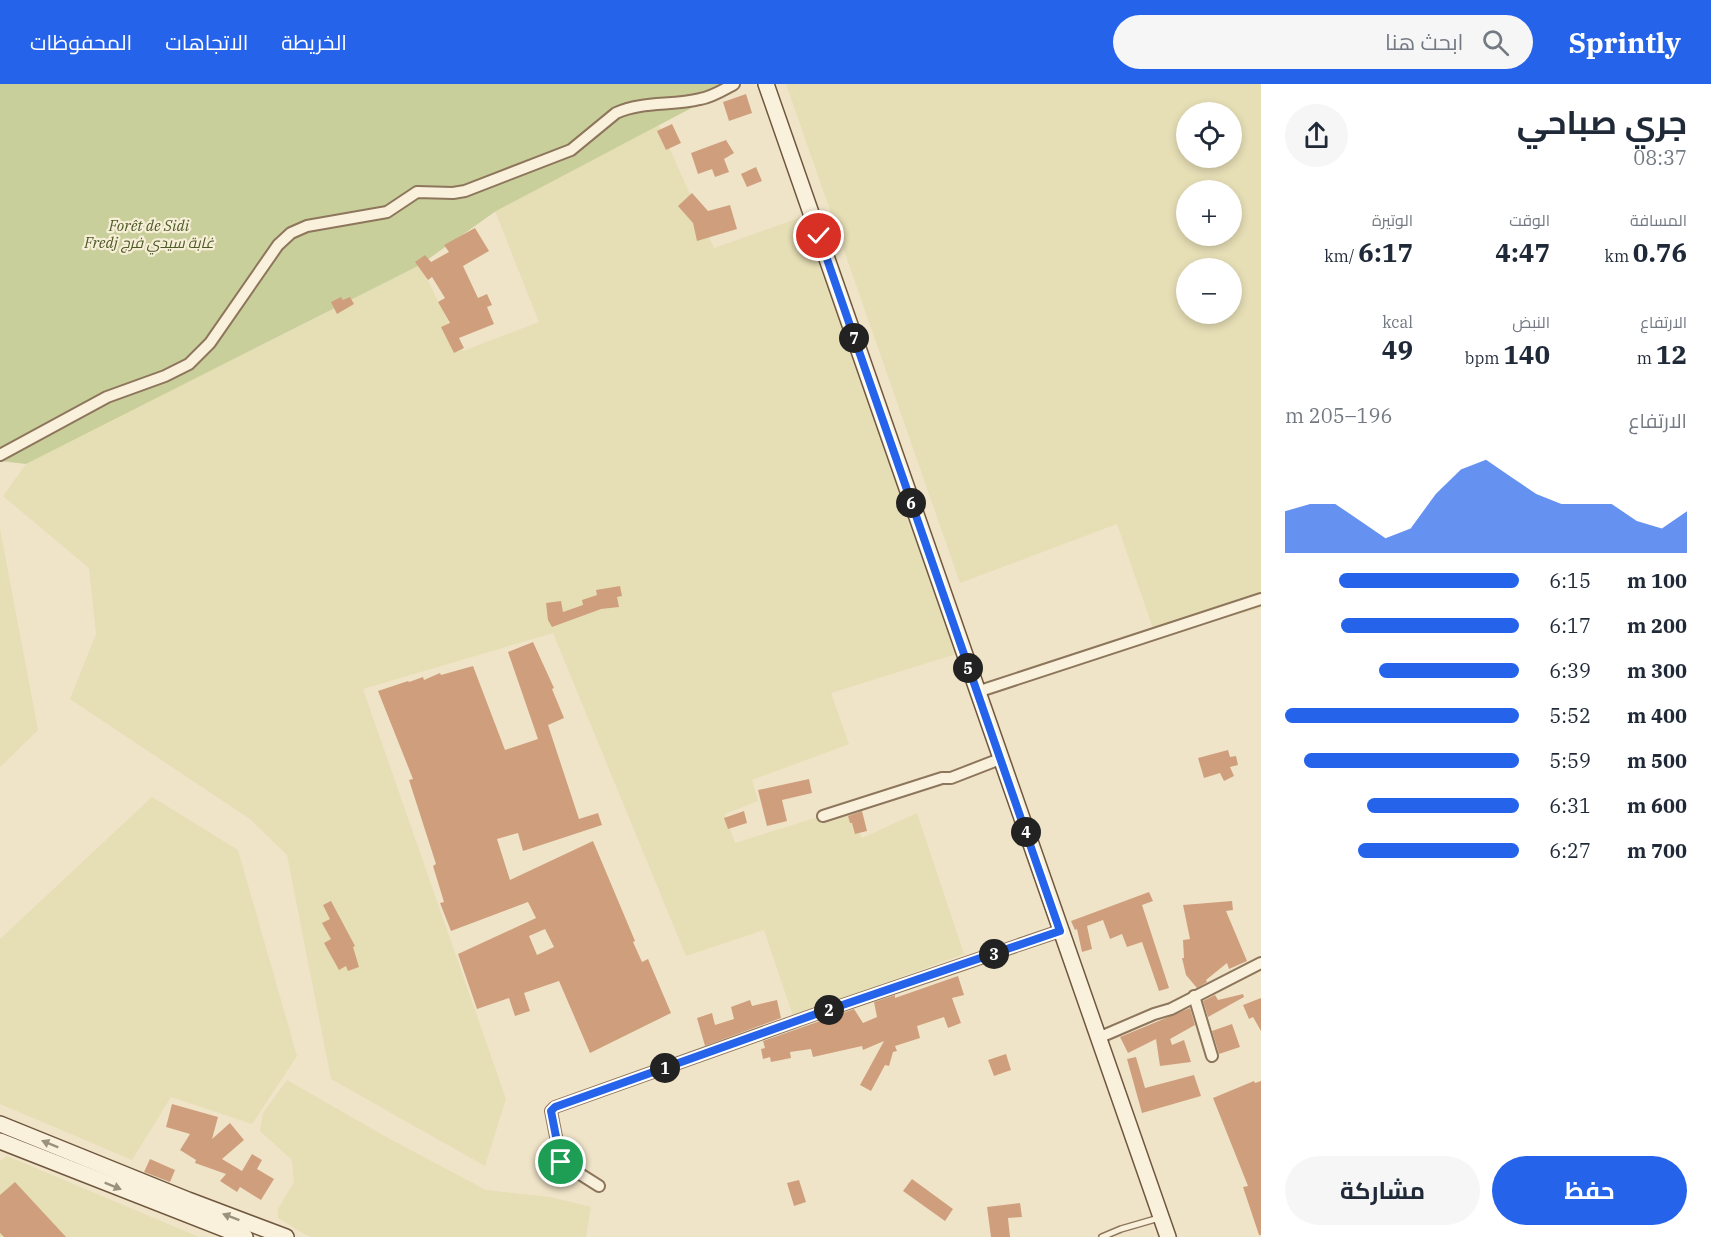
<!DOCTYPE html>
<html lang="ar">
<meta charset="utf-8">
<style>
:root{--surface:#fff;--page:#f6f6f7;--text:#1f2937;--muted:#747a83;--accent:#2563eb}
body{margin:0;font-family:"IBM Plex Serif",Cairo,serif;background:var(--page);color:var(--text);direction:rtl;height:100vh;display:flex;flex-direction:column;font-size:22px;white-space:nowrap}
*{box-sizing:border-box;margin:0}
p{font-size:20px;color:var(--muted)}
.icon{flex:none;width:33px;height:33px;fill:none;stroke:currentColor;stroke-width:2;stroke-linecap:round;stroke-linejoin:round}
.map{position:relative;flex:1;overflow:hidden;direction:ltr}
.side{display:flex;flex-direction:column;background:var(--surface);width:450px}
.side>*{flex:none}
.buttons{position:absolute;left:1176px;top:18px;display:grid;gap:12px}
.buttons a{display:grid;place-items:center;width:66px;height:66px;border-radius:50%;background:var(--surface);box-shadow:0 3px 9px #0003;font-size:30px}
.pin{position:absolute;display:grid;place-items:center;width:51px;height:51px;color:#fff;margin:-26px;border:3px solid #fff;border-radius:50%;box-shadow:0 2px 6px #0007}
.km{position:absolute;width:30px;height:30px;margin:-15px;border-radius:50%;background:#222;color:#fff;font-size:16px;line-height:30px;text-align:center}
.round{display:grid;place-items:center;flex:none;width:63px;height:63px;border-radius:32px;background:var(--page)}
.headline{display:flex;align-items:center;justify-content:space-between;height:102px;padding:0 24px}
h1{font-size:33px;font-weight:700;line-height:45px}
.stats{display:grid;grid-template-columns:repeat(3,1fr);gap:9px;height:102px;padding:6px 24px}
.stats div{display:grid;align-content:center}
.stats b{font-size:26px;font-weight:700}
.stats small{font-size:16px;font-weight:400}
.stats p{font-size:16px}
.chart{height:168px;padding:12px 24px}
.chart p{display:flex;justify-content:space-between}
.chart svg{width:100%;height:108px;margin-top:6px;fill:var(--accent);opacity:.7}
.cta{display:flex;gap:12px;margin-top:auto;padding:12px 24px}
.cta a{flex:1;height:69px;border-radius:36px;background:var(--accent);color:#fff;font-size:24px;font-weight:700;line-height:69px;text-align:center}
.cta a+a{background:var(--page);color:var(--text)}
ul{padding:0 24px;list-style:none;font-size:20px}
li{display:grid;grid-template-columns:96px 72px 1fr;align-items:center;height:45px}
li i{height:15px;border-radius:8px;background:var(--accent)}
header{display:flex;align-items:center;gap:36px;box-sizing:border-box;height:84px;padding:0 30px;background:var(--accent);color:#fff}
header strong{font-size:28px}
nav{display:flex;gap:33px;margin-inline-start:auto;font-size:21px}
.search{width:420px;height:54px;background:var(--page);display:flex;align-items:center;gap:15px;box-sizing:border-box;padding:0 21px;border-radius:33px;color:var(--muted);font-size:22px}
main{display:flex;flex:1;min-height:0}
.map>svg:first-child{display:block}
.farmland{fill:#e6deb5;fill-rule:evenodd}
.green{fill:#c9cf9b}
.building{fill:#cf9f7d;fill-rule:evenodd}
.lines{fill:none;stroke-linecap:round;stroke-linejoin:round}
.lane-casing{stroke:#8d765c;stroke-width:8}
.street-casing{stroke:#8d765c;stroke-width:14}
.secondary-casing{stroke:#6f573f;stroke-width:18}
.lane{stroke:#faf1dc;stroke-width:5}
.street{stroke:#faf1dc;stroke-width:10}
.secondary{stroke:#faf1dc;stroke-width:15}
.oneway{fill:#9c907e}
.route-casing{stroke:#fff;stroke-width:12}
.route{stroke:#2563eb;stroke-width:8}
.labels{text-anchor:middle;stroke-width:4.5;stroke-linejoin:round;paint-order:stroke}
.park-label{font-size:15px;font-style:italic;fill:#4d5a26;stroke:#f7eed8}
</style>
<header>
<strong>Sprintly</strong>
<div class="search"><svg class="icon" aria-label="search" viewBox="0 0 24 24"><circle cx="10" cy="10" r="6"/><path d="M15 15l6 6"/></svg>ابحث هنا</div>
<nav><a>الخريطة</a><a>الاتجاهات</a><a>المحفوظات</a></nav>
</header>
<main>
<section class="side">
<div class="headline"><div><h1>جري صباحي</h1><p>08:37</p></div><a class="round"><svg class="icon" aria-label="share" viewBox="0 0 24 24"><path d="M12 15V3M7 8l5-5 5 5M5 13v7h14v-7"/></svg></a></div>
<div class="stats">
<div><p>المسافة</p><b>0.76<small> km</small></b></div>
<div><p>الوقت</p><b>4:47</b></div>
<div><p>الوتيرة</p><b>6:17<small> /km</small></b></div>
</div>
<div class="stats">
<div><p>الارتفاع</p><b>12<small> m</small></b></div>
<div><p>النبض</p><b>140<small> bpm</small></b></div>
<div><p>kcal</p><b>49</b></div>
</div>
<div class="chart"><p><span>الارتفاع</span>196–205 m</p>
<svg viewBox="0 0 160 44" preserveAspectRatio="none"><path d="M0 44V27L10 24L20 24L30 31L40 38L50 34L60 20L70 10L80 6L90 13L100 20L110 24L120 24L130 24L140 31L150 34L160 27V44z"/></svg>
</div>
<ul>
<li><b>100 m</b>6:15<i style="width:77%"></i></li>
<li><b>200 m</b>6:17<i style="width:76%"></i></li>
<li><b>300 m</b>6:39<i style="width:60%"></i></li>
<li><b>400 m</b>5:52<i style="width:100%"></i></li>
<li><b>500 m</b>5:59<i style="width:92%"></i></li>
<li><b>600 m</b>6:31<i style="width:65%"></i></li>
<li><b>700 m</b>6:27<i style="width:69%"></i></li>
</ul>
<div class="cta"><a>حفظ</a><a>مشاركة</a></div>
</section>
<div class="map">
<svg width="1261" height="1153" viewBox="0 0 1261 1153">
<rect width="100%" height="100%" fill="#f0e4c8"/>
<!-- farmland -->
<g class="farmland">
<path d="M 786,0 L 1261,0 L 1261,524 L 1156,553 L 1117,440 L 960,499 ZM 1186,28 L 1232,28 L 1232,74 L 1186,74 ZM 1186,106 L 1232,106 L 1232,152 L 1186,152 ZM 1186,184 L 1232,184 L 1232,230 L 1186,230 Z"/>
<path d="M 659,41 L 714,164 L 802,133 L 956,570 L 831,609 L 849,660 L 752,696 L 758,717 L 725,730 L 735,759 L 847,724 L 862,754 L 917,729 L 964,870 L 793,932 L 764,846 L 686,872 L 553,549 L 363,605 L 506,1015 L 485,1082 L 331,995 L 287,771 L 250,735 L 70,615 L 96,550 L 89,484 L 3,412 L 26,380 L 420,181 L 463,267 L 539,238 L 495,127 Z"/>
<path d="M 0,445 L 38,646 L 0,683 Z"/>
<path d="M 152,713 L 238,766 L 297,972 L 252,1040 L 171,1013 L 132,1076 L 0,1020 L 0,855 Z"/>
<path d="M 287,996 L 388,1054 L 486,1106 L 550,1113 L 591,1123 L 586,1153 L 312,1153 L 306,1151 L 278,1134 L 278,1125 L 294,1098 L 292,1076 L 260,1047 L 263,1029 Z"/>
<path d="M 7,1072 L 199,1153 L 0,1153 L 0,1077 Z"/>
</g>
<!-- green -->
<path class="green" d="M 0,0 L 737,0 L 496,127 L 420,181 L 26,380 L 0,377 Z"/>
<!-- building -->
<g class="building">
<path d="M 746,10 L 752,29 L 729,37 L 723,18 Z"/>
<path d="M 672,40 L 681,59 L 666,66 L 657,47 Z"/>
<path d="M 726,56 L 734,69 L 724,75 L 729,88 L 715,93 L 712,85 L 698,90 L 691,69 Z"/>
<path d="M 756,83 L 762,97 L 747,103 L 741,90 Z"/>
<path d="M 692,109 L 708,127 L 730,121 L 737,145 L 697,157 L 693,139 L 678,122 Z"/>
<path d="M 475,144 L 489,167 L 463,182 L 478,214 L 487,210 L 492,221 L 487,223 L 494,240 L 459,254 L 464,264 L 454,269 L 441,243 L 450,239 L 438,218 L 445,214 L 432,193 L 428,196 L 415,178 L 425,171 L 431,178 L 449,168 L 444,161 Z"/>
<path d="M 341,213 L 343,216 L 350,213 L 354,220 L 337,230 L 331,218 Z"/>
<path d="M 620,502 L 622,512 L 617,513 L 619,523 L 601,525 L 552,543 L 548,536 L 546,519 L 561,517 L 563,528 L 583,521 L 582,516 L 597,511 L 596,506 Z"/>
<path d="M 533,558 L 554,604 L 552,605 L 564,634 L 548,641 L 579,735 L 598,729 L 602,741 L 523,767 L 518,749 L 497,755 L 510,796 L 593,757 L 635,857 L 633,858 L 642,878 L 648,875 L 671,929 L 590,969 L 559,897 L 524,909 L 530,927 L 515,932 L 509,914 L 477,925 L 458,870 L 536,834 L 528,818 L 451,847 L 440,819 L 444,818 L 433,782 L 436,780 L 409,696 L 413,695 L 378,607 L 408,597 L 409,598 L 423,593 L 424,596 L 440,589 L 441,591 L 473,582 L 505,666 L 538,655 L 508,568 ZM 545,845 L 554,863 L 537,871 L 529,852 Z"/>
<path d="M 1228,666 L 1230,673 L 1236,672 L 1238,681 L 1230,683 L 1234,692 L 1224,697 L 1220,689 L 1204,694 L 1198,674 Z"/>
<path d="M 809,695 L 812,709 L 782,716 L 787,737 L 767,742 L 758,706 Z"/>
<path d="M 744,727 L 747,739 L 728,745 L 724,734 Z"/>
<path d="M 862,727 L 867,747 L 855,750 L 852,739 L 850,739 L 848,732 Z"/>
<path d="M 1149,808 L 1153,817 L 1142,821 L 1169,904 L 1159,907 L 1142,858 L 1127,863 L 1122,850 L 1110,855 L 1103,836 L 1087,842 L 1092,865 L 1082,868 L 1077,845 L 1075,846 L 1071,837 Z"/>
<path d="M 331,817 L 355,862 L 353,863 L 359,883 L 348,887 L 346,882 L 339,886 L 324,859 L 331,855 L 322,839 L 330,835 L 323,821 Z"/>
<path d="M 1232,817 L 1233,826 L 1226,827 L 1247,877 L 1229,885 L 1227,879 L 1206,896 L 1207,898 L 1197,904 L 1186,891 L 1182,874 L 1184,874 L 1183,856 L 1190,855 L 1183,821 Z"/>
<path d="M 958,892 L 964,911 L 952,914 L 961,939 L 948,944 L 944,933 L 917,942 L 920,954 L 895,962 L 897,967 L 893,968 L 889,982 L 885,981 L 871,1007 L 860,1001 L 884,957 L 863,966 L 862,962 L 813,973 L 811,965 L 790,968 L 791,974 L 771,978 L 770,973 L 763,975 L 761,965 L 765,964 L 763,957 L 854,925 L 863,939 L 877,933 L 874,918 L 895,911 L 895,914 Z"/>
<path d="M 1243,910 L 1244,913 L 1208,933 L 1203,917 L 1215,911 L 1218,916 Z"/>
<path d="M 1261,914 L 1261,947 L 1253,933 L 1249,935 L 1243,921 Z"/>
<path d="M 750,916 L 752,922 L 777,916 L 781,934 L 705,962 L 697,934 L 712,929 L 715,941 L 734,935 L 731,923 Z"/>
<path d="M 1190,924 L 1195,941 L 1170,955 L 1172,961 L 1184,956 L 1191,978 L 1160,982 L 1156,955 L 1128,969 L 1120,953 Z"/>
<path d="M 1232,940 L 1240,963 L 1219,970 L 1212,947 Z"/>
<path d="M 1006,970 L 1011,986 L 994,992 L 988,976 Z"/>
<path d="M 1136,973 L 1145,1004 L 1194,991 L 1201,1012 L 1142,1029 L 1127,975 Z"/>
<path d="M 1254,997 L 1255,999 L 1261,997 L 1261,1151 L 1259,1151 L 1243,1103 L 1248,1102 L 1213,1014 Z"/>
<path d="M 172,1020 L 218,1033 L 212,1055 L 230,1039 L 244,1056 L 222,1075 L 242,1087 L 252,1070 L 262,1076 L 257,1085 L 274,1095 L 261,1116 L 240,1103 L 237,1108 L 220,1097 L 226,1090 L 195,1079 L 196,1076 L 180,1066 L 190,1050 L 166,1043 Z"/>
<path d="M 150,1075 L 175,1086 L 170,1098 L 144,1088 Z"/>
<path d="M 912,1095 L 953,1125 L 945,1137 L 903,1107 Z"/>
<path d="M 799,1096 L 806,1118 L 794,1122 L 787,1099 Z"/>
<path d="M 15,1098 L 66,1153 L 4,1153 L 0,1149 L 0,1111 Z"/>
<path d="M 1020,1119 L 1022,1133 L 1008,1134 L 1010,1153 L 991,1153 L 987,1123 Z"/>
</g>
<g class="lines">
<defs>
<path id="lane" d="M 1102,1153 L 1121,1145 L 1159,1134"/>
<g id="street">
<path d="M 0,371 L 107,313 L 165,292 L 189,280 L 210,259 L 278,161 L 291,149 L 307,142 L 387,128 L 417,108 L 453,109 L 465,107 L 571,66 L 616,29 C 642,17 672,22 700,15 C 712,13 723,6 734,0"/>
<path d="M 977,608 L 1261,515"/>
<path d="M 823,732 L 942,694 L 951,694 L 1000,675"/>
<path d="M 1194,912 L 1212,972"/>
<path d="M 1098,954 L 1154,930 L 1171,925 L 1261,879"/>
<path d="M 599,1102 L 561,1078 L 551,1027 L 555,1023 L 816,930 L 1060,847"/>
</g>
<g id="secondary">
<path d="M 766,0 L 1168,1153"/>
<path d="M 0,1040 L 188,1116 L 286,1153"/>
<path d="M 0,1057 L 245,1153"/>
</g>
</defs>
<!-- lane casing -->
<use href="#lane" class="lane-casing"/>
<!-- street casing -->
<use href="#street" class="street-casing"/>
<!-- secondary casing -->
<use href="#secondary" class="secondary-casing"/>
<!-- lane -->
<use href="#lane" class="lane"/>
<!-- street -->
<use href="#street" class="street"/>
<!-- secondary -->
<use href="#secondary" class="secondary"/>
</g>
<!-- one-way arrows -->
<defs><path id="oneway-solid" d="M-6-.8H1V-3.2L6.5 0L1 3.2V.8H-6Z" transform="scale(1.5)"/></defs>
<g class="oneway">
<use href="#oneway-solid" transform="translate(50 1060) rotate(-158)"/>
<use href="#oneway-solid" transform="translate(113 1102) rotate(22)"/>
<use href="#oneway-solid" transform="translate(231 1133) rotate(-159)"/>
</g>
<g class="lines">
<defs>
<path id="route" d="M 561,1078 L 551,1027 L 555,1023 L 816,930 L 1060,847 L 819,152"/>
</defs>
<!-- route casing -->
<use href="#route" class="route-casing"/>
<!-- route -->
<use href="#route" class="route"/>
</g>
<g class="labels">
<!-- park labels -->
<g class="park-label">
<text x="149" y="147">Forêt de Sidi<tspan x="149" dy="17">Fredj غابة سيدي فرج</tspan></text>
</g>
</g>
</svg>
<div class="buttons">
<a><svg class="icon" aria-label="locate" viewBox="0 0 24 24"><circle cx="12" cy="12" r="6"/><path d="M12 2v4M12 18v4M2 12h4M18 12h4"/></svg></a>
<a>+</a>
<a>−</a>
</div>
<div class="pin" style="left:561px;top:1078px;background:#1e9e55"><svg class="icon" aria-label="arrive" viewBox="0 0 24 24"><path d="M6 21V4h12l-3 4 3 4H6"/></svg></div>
<div class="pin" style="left:819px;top:152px;background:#d93025"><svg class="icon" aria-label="check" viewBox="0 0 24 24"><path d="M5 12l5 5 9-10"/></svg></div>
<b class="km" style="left:665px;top:984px">1</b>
<b class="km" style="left:829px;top:926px">2</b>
<b class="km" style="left:994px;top:870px">3</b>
<b class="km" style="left:1026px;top:748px">4</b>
<b class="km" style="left:968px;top:584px">5</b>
<b class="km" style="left:911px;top:419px">6</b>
<b class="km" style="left:854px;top:254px">7</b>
</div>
</main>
